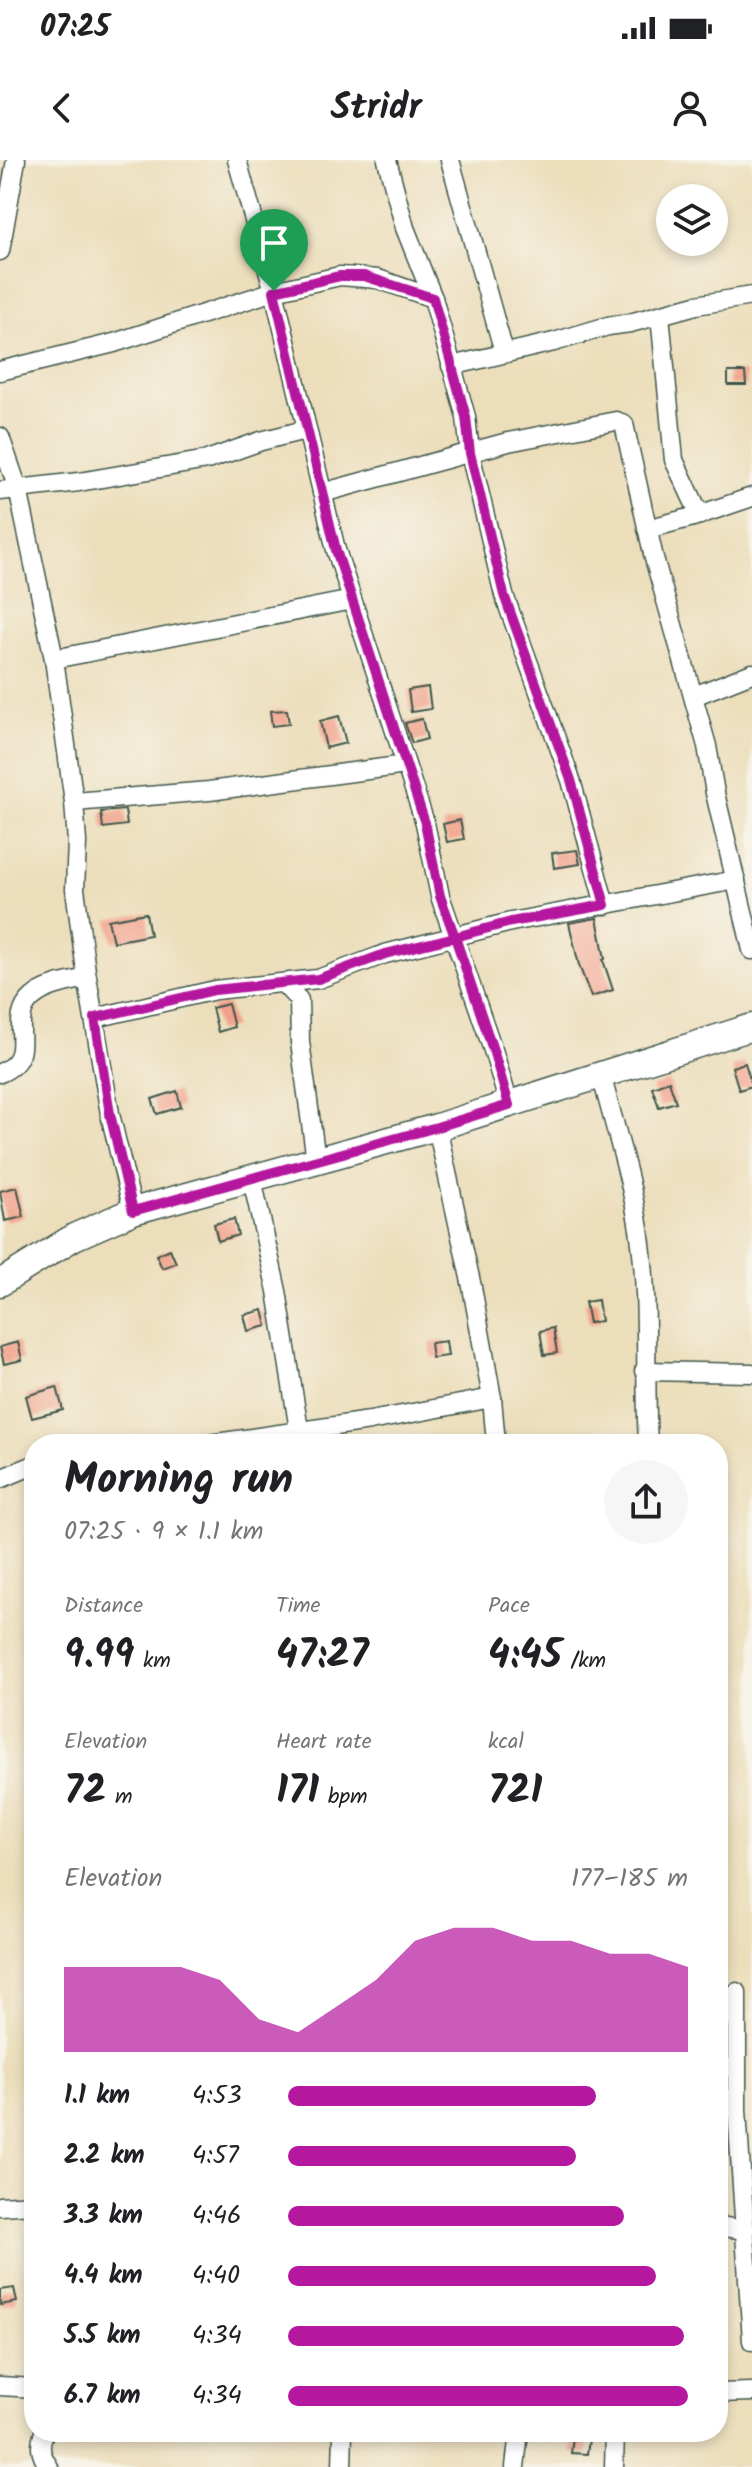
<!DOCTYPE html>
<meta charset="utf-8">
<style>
:root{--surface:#fff;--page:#f6f6f6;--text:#202124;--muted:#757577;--accent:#b5179e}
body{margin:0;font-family:Kalam,sans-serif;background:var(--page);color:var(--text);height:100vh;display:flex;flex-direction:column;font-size:30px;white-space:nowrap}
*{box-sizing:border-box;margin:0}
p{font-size:26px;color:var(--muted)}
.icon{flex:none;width:44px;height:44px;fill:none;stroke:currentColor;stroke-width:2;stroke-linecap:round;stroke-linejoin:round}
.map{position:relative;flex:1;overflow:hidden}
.sheet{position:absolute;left:24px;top:1274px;width:704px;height:1008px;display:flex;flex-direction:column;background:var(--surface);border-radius:32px;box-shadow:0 4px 12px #0003}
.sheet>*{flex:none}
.tools{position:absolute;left:656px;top:24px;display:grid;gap:16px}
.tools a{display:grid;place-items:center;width:72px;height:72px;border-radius:50%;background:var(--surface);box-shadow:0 4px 12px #0003;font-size:40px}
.pin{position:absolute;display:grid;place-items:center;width:68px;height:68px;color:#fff;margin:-82px -34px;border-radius:50% 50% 50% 0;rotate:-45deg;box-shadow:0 0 8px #0007}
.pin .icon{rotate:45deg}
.round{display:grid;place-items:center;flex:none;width:84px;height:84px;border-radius:42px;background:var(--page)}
.headline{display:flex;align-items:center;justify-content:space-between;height:136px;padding:0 40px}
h1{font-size:44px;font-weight:700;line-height:60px}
.metrics{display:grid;grid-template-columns:repeat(3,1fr);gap:12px;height:136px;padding:8px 40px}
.metrics div{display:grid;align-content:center}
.metrics b{font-size:40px;font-weight:700}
.metrics small{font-size:22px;font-weight:400}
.metrics p{font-size:22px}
.chart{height:224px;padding:16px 40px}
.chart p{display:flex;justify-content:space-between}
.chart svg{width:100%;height:144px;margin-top:8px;fill:var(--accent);opacity:.7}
ul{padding:0 40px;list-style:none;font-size:26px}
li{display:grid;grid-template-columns:128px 96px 1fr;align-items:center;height:60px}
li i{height:20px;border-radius:10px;background:var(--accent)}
.status{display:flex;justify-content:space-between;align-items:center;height:56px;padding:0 40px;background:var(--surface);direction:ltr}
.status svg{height:22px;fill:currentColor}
header{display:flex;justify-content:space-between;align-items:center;height:104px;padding:0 40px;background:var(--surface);font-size:36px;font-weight:700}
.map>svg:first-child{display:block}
.building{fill:#f2a18a}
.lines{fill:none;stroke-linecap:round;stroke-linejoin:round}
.street-casing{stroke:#3e5548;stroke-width:21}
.secondary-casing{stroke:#3e5548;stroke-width:29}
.street{stroke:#fff;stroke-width:18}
.secondary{stroke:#fff;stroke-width:26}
.route-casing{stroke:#fff;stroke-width:16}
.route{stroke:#b5179e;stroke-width:10}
</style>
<div class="status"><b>07:25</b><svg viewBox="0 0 49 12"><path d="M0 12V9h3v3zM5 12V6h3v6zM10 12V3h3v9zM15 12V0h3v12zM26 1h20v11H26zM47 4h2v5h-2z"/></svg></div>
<header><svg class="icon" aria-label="back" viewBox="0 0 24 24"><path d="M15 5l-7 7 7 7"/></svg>Stridr<svg class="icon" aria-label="person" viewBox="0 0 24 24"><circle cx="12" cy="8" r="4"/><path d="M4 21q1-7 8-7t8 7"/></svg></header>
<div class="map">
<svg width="752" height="2307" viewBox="0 0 752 2307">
<rect width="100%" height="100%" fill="#f7f3e8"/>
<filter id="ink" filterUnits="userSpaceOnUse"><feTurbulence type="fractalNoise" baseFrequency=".0125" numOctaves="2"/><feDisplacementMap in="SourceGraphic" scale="16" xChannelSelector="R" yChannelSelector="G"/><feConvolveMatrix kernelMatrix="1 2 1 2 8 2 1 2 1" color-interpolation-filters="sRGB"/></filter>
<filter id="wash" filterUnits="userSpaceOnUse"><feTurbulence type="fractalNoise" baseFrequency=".006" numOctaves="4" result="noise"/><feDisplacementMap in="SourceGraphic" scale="32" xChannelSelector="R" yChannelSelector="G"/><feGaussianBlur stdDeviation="1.8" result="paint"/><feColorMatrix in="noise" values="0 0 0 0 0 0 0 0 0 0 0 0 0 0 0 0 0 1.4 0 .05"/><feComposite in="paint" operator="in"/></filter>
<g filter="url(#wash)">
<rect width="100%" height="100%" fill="#ecdebb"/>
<g id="blocks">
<!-- building -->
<g class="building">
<path d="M 728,212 L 745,212 L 746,225 L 728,225 Z"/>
<path d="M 428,527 L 431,549 L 411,552 L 408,530 Z"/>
<path d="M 287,550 L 289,564 L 272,566 L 270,551 Z"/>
<path d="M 339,556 L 346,583 L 326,588 L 320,561 Z"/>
<path d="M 422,559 L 427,579 L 412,583 L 405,563 Z"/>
<path d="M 125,650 L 127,665 L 103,668 L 101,652 Z"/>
<path d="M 460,660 L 464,679 L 447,682 L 443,664 Z"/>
<path d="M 577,690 L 580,704 L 554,708 L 552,693 Z"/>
<path d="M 146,753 L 150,775 L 113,782 L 108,760 Z"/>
<path d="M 597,758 L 605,799 L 603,800 L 613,830 L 591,837 L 579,805 L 569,763 Z"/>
<path d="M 228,844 L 234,867 L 218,872 L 212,848 Z"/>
<path d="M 745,903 L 752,926 L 739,930 L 732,907 Z"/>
<path d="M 669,921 L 676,942 L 659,947 L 652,927 Z"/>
<path d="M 177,931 L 181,947 L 157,954 L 152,939 Z"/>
<path d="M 17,1027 L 24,1057 L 5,1061 L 0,1031 Z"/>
<path d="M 234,1059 L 238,1075 L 218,1081 L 214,1064 Z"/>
<path d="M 170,1089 L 176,1103 L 162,1108 L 156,1095 Z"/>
<path d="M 598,1140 L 601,1161 L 589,1163 L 585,1142 Z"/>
<path d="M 263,1150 L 267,1166 L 248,1171 L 244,1155 Z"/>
<path d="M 553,1168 L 557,1193 L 544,1195 L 540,1171 Z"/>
<path d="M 446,1181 L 448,1196 L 432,1198 L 430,1183 Z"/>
<path d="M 18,1182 L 22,1200 L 4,1204 L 0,1187 Z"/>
<path d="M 57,1227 L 63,1250 L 32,1258 L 26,1236 Z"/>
<path d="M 14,2128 L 17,2142 L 0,2145 L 0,2130 Z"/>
<path d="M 573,2277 L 589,2279 L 587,2294 L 571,2293 Z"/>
</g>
</g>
</g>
<g filter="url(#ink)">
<use href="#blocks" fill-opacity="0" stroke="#3e5548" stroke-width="2"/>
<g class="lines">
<defs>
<g id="street">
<path d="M 237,0 L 274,131 L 336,390 L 425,663 L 440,736 L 494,893 L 509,945"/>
<path d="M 387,0 L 405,68 L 433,138 L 466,257 L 470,293 L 504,435 L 571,620 L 605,745"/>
<path d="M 450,0 L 504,192"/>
<path d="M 0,91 L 16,0"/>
<path d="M 660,155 L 674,300 L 700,355"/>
<path d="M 451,206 L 554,182 L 608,166 L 630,163 L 696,145 L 752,136"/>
<path d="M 0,211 L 114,183 L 274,131 L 340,116 L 378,119 L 433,138"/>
<path d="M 0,277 L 18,329 L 54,499 L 74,642 L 77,682 L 75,729 L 86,811 L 110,954 L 133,1051"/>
<path d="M 0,331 L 79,322 L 207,300 L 261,281 L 305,270"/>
<path d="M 322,333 L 508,282 L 616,261 L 624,264 L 654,398 L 707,586 L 715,633 L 752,790"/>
<path d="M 647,369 L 693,357 L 752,337"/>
<path d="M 54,499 L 352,440"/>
<path d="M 694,536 L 752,513"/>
<path d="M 74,642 L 209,631 L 406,605"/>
<path d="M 283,823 L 299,840 L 300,882 L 316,1000"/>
<path d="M 95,858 L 215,830 L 318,819 L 385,794 L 511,762 L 736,720"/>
<path d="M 0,913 C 42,895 4,862 33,837 C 47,825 70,822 87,818"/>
<path d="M 601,914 C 614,965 631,1017 639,1069 C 650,1141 644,1212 648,1284"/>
<path d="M 437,967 L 472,1127 L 492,1238 L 496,1284"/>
<path d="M 252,1019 L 277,1131 L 299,1270"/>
<path d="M 644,1211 L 752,1213"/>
<path d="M 209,1284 L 370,1261 L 492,1238"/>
<path d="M 0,1319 L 34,1305"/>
<path d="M 737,1832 L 737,1950 L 752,2181"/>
<path d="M 0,2046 L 34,2044"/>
<path d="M 718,2066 L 746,2070"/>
<path d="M 0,2226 L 34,2228"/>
<path d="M 718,2233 L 752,2232"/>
<path d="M 44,2272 C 39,2287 40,2294 49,2307"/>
<path d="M 342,2307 L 343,2272"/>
<path d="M 515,2307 L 519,2272"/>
<path d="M 614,2307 L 615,2272"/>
</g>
<path id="secondary" d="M 0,1123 L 74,1077 L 133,1051 L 437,967 L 752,867"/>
</defs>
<!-- street casing -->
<use href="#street" class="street-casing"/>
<!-- secondary casing -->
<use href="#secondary" class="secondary-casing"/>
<!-- street -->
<use href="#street" class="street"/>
<!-- secondary -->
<use href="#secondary" class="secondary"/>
</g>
</g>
<g class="lines" filter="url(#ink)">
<defs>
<path id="route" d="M 274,131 L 336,390 L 425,663 L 440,736 L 455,777 L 385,794 L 318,819 L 215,830 L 95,858 L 110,954 L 133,1051 L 437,967 L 509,945 L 494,893 L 455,777 L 511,762 L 605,745 L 571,620 L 504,435 L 470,293 L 466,257 L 433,138 L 364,116 L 340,116 L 274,131"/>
</defs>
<!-- route casing -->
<use href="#route" class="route-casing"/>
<!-- route -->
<use href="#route" class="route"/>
</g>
</svg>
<div class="tools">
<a><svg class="icon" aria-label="layers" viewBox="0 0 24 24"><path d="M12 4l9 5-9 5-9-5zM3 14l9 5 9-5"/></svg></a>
</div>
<div class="pin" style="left:274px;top:131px;background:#1e9e55"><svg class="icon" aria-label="arrive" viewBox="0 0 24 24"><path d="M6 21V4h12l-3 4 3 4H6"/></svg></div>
<section class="sheet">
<div class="headline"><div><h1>Morning run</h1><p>07:25 · 9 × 1.1 km</p></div><a class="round"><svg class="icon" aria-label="share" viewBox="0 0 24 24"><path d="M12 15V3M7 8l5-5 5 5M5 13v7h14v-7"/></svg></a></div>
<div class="metrics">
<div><p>Distance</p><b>9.99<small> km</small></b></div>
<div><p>Time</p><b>47:27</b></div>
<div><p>Pace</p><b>4:45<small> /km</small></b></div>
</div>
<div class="metrics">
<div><p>Elevation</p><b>72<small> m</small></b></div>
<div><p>Heart rate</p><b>171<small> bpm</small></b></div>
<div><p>kcal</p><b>721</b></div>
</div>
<div class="chart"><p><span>Elevation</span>177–185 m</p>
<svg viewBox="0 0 160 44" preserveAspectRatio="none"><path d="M0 44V18L10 18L20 18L30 18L40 22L50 34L60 38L70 30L80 22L90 10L100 6L110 6L120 10L130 10L140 14L150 14L160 18V44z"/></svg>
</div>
<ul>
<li><b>1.1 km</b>4:53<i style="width:77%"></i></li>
<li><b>2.2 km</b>4:57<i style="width:72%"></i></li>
<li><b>3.3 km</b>4:46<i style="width:84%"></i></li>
<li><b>4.4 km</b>4:40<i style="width:92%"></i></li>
<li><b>5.5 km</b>4:34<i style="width:99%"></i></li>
<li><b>6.7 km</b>4:34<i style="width:100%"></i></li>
</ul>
</section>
</div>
